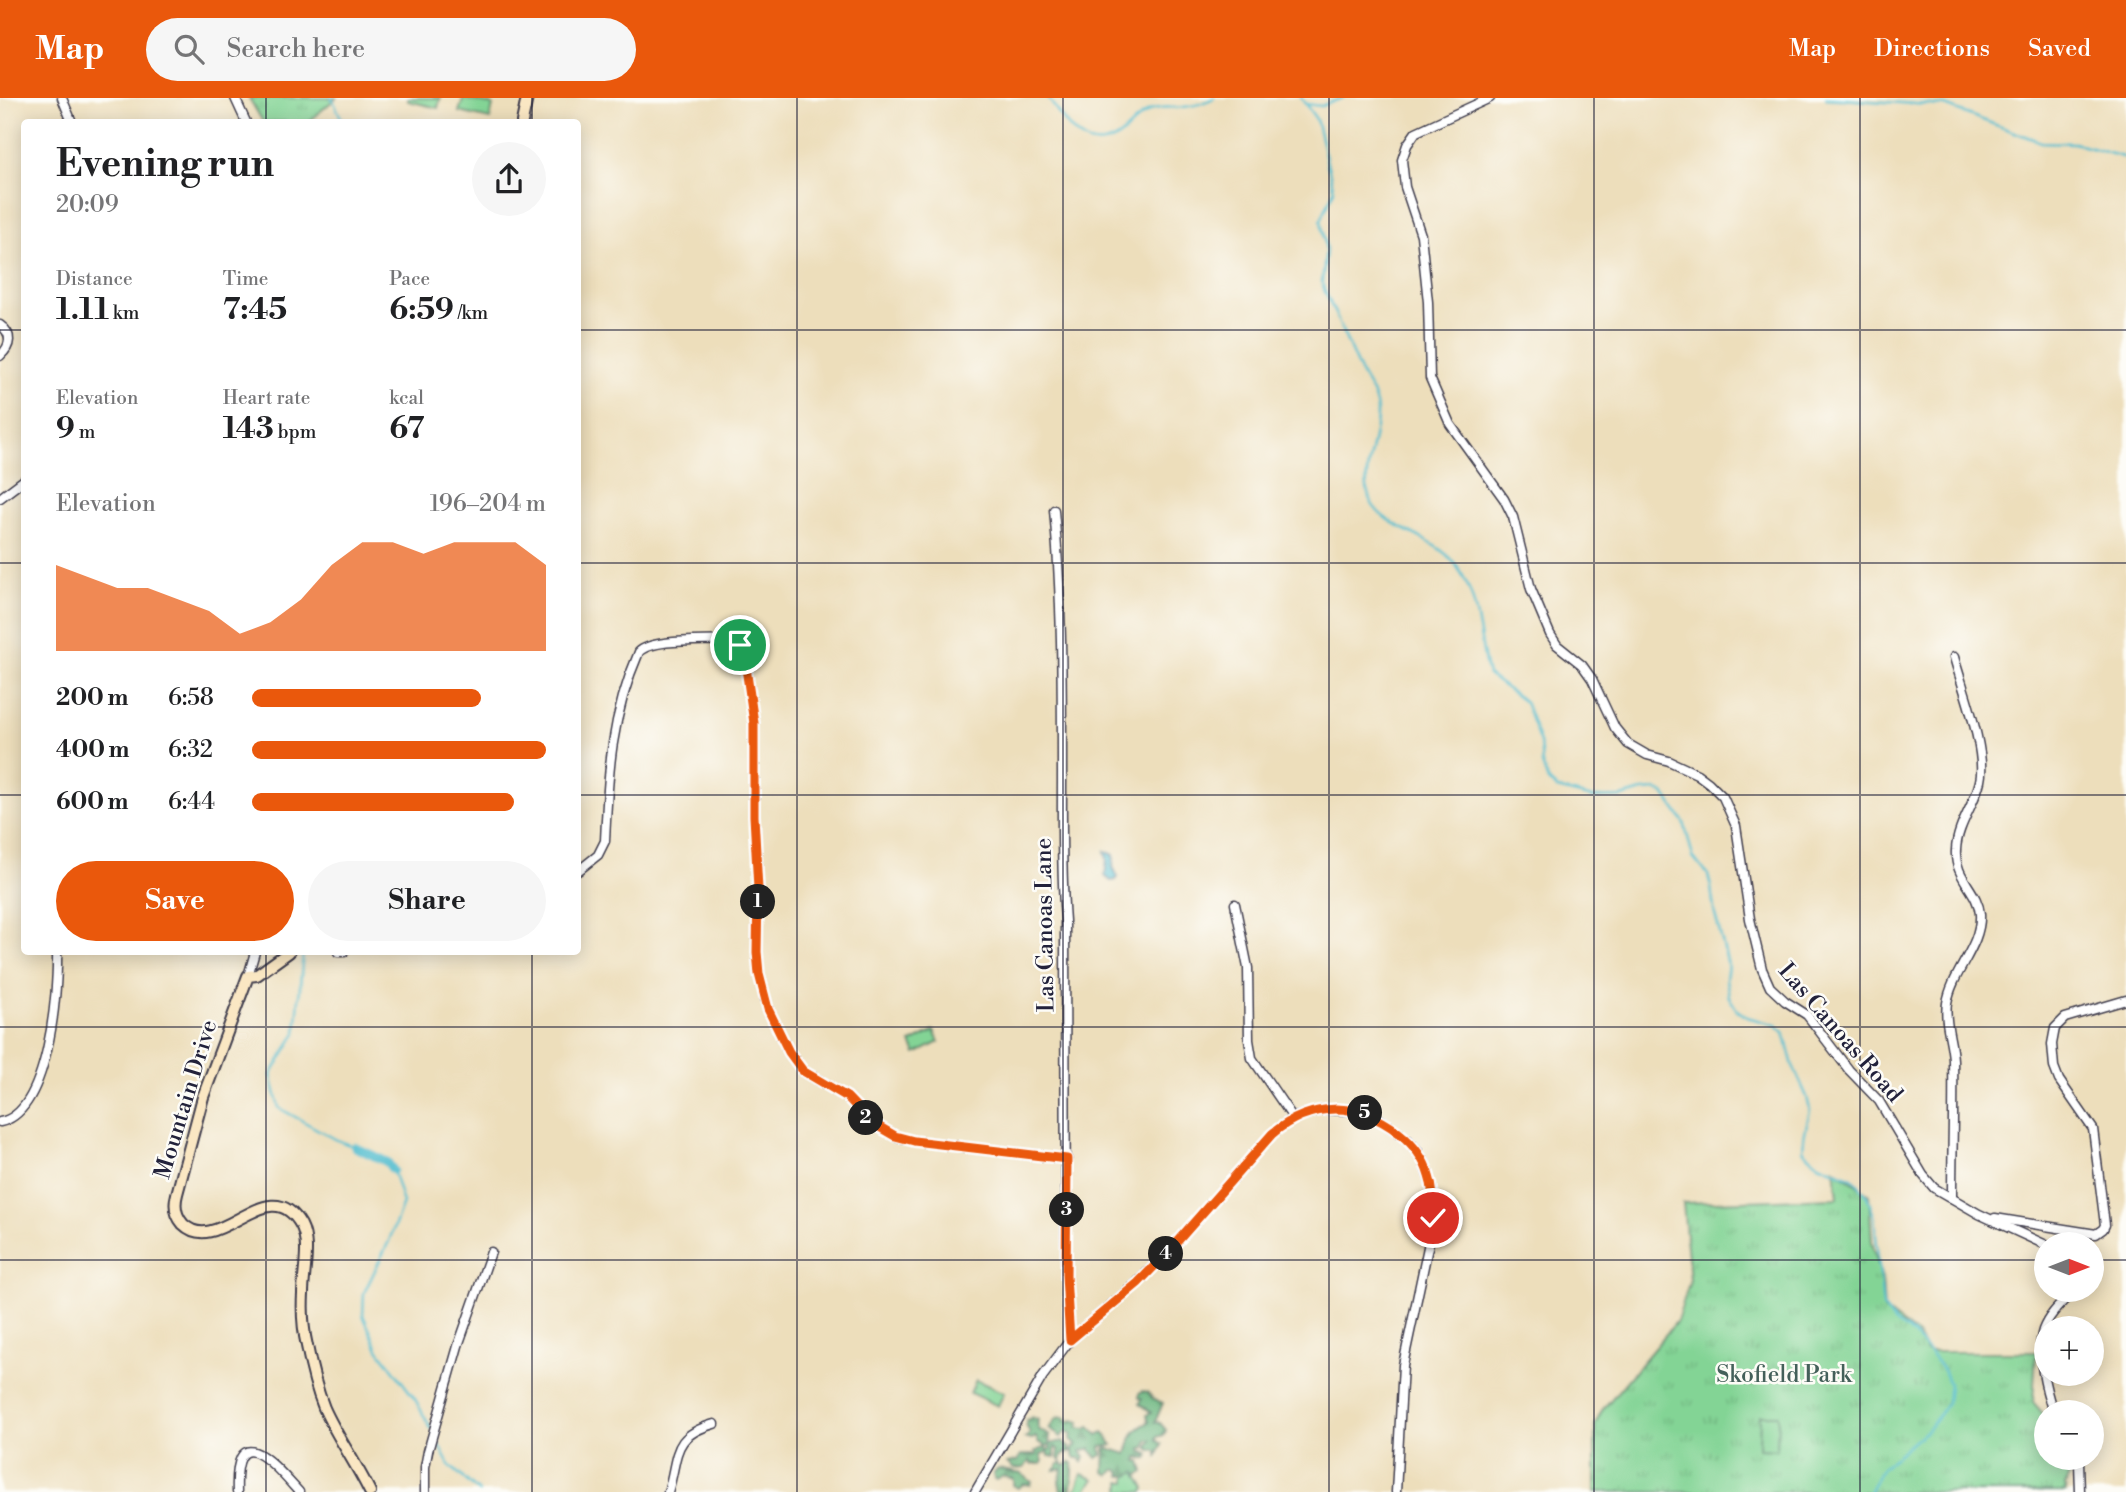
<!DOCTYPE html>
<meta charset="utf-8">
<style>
:root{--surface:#fff;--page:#f6f6f6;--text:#202124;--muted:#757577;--accent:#ea580c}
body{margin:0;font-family:"Libre Bodoni",serif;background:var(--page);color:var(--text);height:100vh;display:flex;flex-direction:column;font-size:26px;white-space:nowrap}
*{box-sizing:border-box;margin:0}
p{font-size:23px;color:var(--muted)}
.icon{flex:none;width:38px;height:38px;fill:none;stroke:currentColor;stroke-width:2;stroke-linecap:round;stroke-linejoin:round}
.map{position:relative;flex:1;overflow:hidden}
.side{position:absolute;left:21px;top:21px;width:560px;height:836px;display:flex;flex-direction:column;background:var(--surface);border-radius:7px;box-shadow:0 4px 18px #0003}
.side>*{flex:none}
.needle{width:46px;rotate:90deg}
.controls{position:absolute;left:2034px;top:1134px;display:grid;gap:14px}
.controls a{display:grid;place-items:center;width:70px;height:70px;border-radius:50%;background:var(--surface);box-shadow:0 4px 18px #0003;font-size:35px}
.pin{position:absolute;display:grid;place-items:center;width:60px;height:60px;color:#fff;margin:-30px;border:4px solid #fff;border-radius:50%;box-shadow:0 2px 7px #0007}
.km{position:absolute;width:35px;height:35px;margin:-18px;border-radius:50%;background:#222;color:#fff;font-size:19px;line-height:35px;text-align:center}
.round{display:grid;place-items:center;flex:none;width:74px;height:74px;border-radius:37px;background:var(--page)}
.head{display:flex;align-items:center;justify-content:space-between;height:119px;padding:0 35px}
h1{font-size:38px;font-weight:700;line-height:52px}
.metrics{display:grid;grid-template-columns:repeat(3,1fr);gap:10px;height:119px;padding:7px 35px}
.metrics div{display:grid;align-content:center}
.metrics b{font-size:30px;font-weight:700}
.metrics small{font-size:19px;font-weight:400}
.metrics p{font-size:19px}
.chart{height:196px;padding:14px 35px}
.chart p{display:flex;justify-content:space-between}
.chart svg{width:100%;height:126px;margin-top:7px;fill:var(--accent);opacity:.7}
.action{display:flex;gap:14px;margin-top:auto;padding:14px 35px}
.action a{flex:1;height:80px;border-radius:42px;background:var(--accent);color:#fff;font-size:28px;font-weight:700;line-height:80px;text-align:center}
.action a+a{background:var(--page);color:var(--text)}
ul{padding:0 35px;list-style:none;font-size:23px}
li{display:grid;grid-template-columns:112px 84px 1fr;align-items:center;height:52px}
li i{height:18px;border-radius:9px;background:var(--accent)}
header{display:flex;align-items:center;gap:42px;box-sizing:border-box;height:98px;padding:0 35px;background:var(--accent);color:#fff}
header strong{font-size:33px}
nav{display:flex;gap:38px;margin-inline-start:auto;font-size:24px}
.search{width:490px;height:63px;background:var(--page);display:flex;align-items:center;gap:18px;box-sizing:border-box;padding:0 24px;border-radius:38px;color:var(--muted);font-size:26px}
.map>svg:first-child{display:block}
.forest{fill:url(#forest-firs);stroke:#466c5c;stroke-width:2}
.park{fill:url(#park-tufts);stroke:#527b68;stroke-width:2}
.garden{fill:#83d495;stroke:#527b68;stroke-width:2}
.water{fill:url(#water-ripples);stroke:#3a7085;stroke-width:2}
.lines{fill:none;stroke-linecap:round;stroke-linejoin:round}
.stream{stroke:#53bdcf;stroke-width:2.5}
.canal{stroke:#53bdcf;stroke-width:9}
.street-casing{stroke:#403e4e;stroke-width:11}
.secondary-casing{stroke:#403e4e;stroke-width:14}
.street{stroke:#fff;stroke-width:8}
.secondary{stroke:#fae7c3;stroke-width:10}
.route-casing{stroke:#fff;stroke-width:14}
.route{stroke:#ea580c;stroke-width:9}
.grid{fill:none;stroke:#22223b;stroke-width:2;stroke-opacity:0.55}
.labels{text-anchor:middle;stroke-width:5;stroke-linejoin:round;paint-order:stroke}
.street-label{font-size:23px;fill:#22223b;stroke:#fdfcf7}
.park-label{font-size:23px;fill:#44605a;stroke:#fdfcf7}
</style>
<header>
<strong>Map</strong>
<div class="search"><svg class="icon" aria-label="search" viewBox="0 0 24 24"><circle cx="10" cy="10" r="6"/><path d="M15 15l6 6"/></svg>Search here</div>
<nav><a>Map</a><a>Directions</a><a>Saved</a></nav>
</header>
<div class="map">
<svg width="2126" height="1394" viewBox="0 0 2126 1394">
<defs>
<pattern id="forest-firs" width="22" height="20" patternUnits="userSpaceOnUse" patternTransform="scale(1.75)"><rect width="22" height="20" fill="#6ab67e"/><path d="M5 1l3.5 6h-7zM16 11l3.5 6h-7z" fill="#579468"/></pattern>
<pattern id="park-tufts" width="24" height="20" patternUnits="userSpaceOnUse" patternTransform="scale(1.75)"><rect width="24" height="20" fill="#83d495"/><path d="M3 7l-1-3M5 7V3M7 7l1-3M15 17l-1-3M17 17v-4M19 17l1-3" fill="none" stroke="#71b681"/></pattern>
<pattern id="water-ripples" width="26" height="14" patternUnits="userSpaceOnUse" patternTransform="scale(1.75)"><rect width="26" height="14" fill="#53bdcf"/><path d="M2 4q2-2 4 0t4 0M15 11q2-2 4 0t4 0" fill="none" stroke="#4499a9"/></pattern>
</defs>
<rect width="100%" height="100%" fill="#fdfcf7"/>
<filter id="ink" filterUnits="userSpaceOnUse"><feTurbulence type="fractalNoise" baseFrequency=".0143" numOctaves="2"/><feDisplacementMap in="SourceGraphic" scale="14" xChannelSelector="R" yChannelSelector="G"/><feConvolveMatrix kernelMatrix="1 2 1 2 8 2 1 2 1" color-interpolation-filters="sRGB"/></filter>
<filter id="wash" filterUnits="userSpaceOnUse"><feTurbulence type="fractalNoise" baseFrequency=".00686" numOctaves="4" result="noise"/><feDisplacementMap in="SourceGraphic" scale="28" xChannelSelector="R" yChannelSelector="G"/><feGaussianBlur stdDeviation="1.57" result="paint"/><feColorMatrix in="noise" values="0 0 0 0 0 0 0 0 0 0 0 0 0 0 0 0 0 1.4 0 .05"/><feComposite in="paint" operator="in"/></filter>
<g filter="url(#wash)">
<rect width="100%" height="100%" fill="#eddebb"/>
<!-- forest -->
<g class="forest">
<path d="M 1143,1293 L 1148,1294 L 1152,1300 L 1163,1305 L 1155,1324 L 1160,1325 L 1166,1332 L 1164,1337 L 1157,1339 L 1157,1342 L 1162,1346 L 1157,1360 L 1157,1353 L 1151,1352 L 1148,1349 L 1152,1342 L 1148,1342 L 1145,1350 L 1141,1350 L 1142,1353 L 1149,1356 L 1147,1361 L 1138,1359 L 1137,1363 L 1141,1363 L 1144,1374 L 1129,1383 L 1126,1378 L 1121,1378 L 1119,1372 L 1114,1372 L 1110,1377 L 1104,1374 L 1105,1351 L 1108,1350 L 1127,1356 C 1132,1339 1130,1334 1149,1324 L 1147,1317 L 1151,1314 L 1140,1306 L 1142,1300 L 1139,1300 L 1139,1295 Z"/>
<path d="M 1032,1319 L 1038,1322 C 1035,1333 1044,1334 1050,1338 L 1049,1346 L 1063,1343 L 1072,1353 L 1063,1356 L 1061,1363 L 1058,1360 L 1059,1352 L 1055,1349 L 1055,1359 L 1049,1358 L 1048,1353 L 1041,1357 L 1043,1363 L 1041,1366 L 1031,1366 L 1030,1362 L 1024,1370 L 1014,1371 L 1007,1365 L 1017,1363 L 1021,1357 L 1037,1357 L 1035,1354 L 1044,1349 L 1049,1352 L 1051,1350 L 1049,1347 L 1046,1348 L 1038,1344 L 1036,1339 L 1032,1341 L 1025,1340 L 1030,1336 L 1026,1327 L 1027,1322 Z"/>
<path d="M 1064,1319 L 1070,1324 L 1073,1322 L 1080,1324 L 1078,1330 L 1086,1331 L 1090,1329 L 1098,1337 L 1103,1334 L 1113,1347 L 1101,1349 L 1102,1357 L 1097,1360 L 1091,1353 L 1091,1350 L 1081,1353 L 1085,1360 L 1082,1364 L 1080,1360 L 1076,1360 L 1073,1356 L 1073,1350 L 1077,1347 L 1071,1342 L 1072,1335 L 1065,1334 L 1061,1339 L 1049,1331 L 1056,1320 Z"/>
<path d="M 1071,1364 L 1073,1365 C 1074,1376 1071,1384 1071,1394 L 1061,1394 L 1059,1383 L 1063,1371 L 1055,1372 L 1058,1366 L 1062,1365 L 1064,1368 Z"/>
<path d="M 998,1371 L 1022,1376 L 1032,1384 L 1031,1387 L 1024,1386 L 1018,1390 L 1013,1387 L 1013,1381 L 1003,1378 L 997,1382 L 994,1381 L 993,1376 Z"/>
</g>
<!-- park -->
<g class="park">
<path d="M 249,0 L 336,0 L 308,24 L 263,24 Z"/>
<path d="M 1835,1071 L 1869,1096 L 1872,1145 L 1882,1181 L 1884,1212 L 1916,1236 L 1927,1254 L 2036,1254 L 2033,1304 L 2046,1319 L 2046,1360 L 2075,1360 L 2065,1388 L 2066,1394 L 1595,1394 L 1595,1327 L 1603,1311 L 1677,1223 L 1690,1182 L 1683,1105 L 1838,1100 Z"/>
</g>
<!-- garden -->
<g class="garden">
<path d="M 408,0 L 440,0 L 438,10 L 408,3 Z"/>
<path d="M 463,1 L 493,7 L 490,21 L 459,14 Z"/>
<path d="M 934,933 L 939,944 L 916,956 L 911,945 Z"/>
<path d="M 976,1282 L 1004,1295 L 998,1308 L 970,1295 Z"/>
<path d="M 1760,1317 L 1778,1317 L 1777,1352 L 1759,1351 Z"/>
<path d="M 1136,1374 L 1145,1391 L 1143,1394 L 1121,1394 L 1121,1384 L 1127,1384 L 1127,1379 Z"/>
<path d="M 1082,1376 L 1094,1381 L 1085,1394 L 1075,1394 Z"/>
</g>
<!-- water -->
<path class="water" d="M 1105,753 L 1114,757 L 1113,769 L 1118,779 L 1116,782 L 1111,783 L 1105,778 L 1107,761 Z"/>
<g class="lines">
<!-- stream -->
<g class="stream">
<path d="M 332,0 L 343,24"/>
<path d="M 1048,0 C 1065,23 1084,61 1118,39 C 1130,31 1138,18 1151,12 C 1161,8 1173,10 1184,9 C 1195,8 1204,5 1214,0"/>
<path d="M 1301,0 L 1316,21 L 1334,92 L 1321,122 L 1326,152 L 1322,184 L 1325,194 C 1337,218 1346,243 1357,267 C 1364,285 1377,295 1377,315 C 1378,343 1358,377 1371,404 C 1384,429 1427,437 1448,458 C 1480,489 1477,537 1488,577 L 1525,604 L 1540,645 L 1542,666 L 1548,683 L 1557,691 L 1593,700 L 1622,699 L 1642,693 L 1656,692 L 1665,697 L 1684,724 L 1693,759 L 1708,777 L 1711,789 L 1714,812 L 1728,867 L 1726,881 L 1729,899 L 1737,912 L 1747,919 L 1776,927 L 1784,934 L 1793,968 L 1807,999 L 1810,1012 L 1804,1039 L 1803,1052 L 1819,1066 L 1852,1080 L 1866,1095 L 1874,1118 L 1883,1208 L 1894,1224 L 1908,1232 L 1930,1255 L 1943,1272 L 1949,1286 L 1947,1304 L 1941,1315 L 1927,1332 L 1882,1370 L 1869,1394"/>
<path d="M 1826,0 L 1945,8 L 2041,44 L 2074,45 L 2126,60"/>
<path d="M 1306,6 L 1321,8 L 1343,0"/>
<path d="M 303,854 L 296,935 L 271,977 L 279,1010 L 337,1042 L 355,1049"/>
<path d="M 393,1072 L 403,1105 L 389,1143 L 364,1195 L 363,1217 L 378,1251 L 415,1301 L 431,1331"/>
<path d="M 435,1340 L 449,1367 L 479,1394"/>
</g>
<!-- canal -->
<path class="canal" d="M 355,1049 L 387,1064 L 393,1072"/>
</g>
</g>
<g filter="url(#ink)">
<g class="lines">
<defs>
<g id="street">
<path d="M 62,0 L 72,24"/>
<path d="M 235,0 L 246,24"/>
<path d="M 1490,0 L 1416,34 L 1407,47 L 1402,62 L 1405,89 L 1421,137 L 1428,204 L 1430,280 L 1450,326 L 1504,401 L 1513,419 L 1531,491 L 1550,536 L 1557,547 L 1582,567 L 1592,581 L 1615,630 L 1628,646 L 1647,657 L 1669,663 L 1697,676 L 1709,685 L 1723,699 L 1736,728 L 1750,821 L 1762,871 L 1770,889 L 1785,903 L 1807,917 L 1849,972 L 1879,1003 L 1923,1077 L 1934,1090 L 1979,1116 L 2046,1147"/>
<path d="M 0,227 C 13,236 11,248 0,258"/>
<path d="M 0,400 L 24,382"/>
<path d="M 1054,412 C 1062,499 1062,587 1062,674 C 1062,724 1061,773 1065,823 L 1066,1178 L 1070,1242"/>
<path d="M 578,773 L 598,757 L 605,743 C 608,675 611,618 639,554 C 652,540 706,544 727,542 L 736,544 L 744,556 L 754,625 L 754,718 L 758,791 L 757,854 L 759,876 L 768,911 L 789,954 L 803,973 L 847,999 L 871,1024 L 895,1038 L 914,1043 L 1067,1061"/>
<path d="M 1235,806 L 1248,870 L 1249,942 L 1252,960 L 1293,1020"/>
<path d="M 338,854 L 344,854"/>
<path d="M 248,878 L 255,854"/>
<path d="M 0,1024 C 49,1015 58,894 57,854"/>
<path d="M 1952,1100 C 1952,1054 1954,1008 1953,962 C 1952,942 1944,925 1947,905 C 1952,874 1982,847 1980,816 C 1978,792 1954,780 1956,752 C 1957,727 1975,706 1980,683 C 1987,653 1962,589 1954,559"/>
<path d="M 1995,1120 L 2096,1136 L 2103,1131 L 2105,1127 L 2093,1031 L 2059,982 L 2054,969 L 2052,946 L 2055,930 L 2065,920 L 2126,902"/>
<path d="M 2053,1314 C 2046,1293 2036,1253 2043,1232 C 2049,1216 2063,1204 2074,1192"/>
<path d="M 2076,1360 L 2079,1364 L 2080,1394"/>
<path d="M 237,1394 C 234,1317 275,1368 299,1394"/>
<path d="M 425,1394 L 425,1369 L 428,1353 L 458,1248 L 491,1154"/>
<path d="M 668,1394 C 679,1357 671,1338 714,1326"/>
<path d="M 975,1394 L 1043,1278 L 1070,1242 L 1137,1185 L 1168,1154 L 1272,1036 L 1293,1020 L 1321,1012 L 1358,1013 L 1378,1020 L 1408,1042 L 1417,1052 L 1424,1064 L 1432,1089 L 1431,1135 L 1403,1267 L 1396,1394"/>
</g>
<g id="secondary">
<path d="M 522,24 L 527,0"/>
<path d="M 289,854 L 257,877 L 248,878 L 203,999 L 177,1096 C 174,1107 175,1117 183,1126 C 219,1161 269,1070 301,1127 C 311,1146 303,1175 303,1196 C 302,1213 303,1231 307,1248 C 311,1269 316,1290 324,1310 C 337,1339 356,1365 370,1394"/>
</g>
</defs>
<!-- street casing -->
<use href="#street" class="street-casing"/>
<!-- secondary casing -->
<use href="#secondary" class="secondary-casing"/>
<!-- street -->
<use href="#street" class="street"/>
<!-- secondary -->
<use href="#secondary" class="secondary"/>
</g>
</g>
<g class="lines" filter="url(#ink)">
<defs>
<path id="route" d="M 740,547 L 744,556 L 754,625 L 754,718 L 758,791 L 757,854 L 759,876 L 768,911 L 789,954 L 803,973 L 847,999 L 871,1024 L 895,1038 L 914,1043 L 1067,1061 L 1066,1178 L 1070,1242 L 1138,1185 L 1168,1154 L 1272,1036 C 1311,1003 1358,1003 1399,1035 C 1413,1046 1424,1060 1429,1078 C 1434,1092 1433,1106 1433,1120"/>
</defs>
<!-- route casing -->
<use href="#route" class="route-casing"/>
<!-- route -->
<use href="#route" class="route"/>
</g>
<!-- grid -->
<path class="grid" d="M 266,0 L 266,24M 532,0 L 532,24M 797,0 L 797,1394M 1063,0 L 1063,1394M 1329,0 L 1329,1394M 1594,0 L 1594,1394M 1860,0 L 1860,1394M 0,232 L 24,232M 578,232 L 2126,232M 0,465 L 24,465M 578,465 L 2126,465M 0,697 L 24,697M 578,697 L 2126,697M 266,854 L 266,1394M 532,854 L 532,1394M 0,929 L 2126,929M 0,1162 L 2046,1162M 2091,1162 L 2126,1162"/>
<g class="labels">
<!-- street labels -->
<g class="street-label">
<text transform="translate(1044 827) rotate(-91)" y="8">Las Canoas Lane</text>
<text transform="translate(1841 934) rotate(49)" y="8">Las Canoas Road</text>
<text transform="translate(185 1001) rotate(-73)" y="8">Mountain Drive</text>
</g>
<!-- park labels -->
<g class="park-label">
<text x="1784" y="1284">Skofield Park</text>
</g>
</g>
</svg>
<div class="controls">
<a><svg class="needle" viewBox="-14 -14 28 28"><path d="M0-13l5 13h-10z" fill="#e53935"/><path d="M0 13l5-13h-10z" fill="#757577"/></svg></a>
<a>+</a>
<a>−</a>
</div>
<div class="pin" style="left:740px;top:547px;background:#1e9e55"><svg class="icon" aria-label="arrive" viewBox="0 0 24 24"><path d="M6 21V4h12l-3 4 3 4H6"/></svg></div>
<div class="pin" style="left:1433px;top:1120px;background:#d93025"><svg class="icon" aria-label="check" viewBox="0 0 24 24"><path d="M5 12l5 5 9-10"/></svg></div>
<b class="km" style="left:758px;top:804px">1</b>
<b class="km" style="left:866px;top:1020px">2</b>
<b class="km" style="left:1067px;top:1112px">3</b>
<b class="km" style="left:1166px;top:1156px">4</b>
<b class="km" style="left:1365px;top:1015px">5</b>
<section class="side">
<div class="head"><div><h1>Evening run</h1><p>20:09</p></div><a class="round"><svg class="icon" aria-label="share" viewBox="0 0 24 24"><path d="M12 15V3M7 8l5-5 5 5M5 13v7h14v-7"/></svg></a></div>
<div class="metrics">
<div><p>Distance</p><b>1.11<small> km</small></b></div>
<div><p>Time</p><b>7:45</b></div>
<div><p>Pace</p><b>6:59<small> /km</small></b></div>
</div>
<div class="metrics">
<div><p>Elevation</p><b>9<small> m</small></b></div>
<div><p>Heart rate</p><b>143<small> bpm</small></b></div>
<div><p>kcal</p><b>67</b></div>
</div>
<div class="chart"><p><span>Elevation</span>196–204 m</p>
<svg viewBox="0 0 160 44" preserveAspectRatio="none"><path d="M0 44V14L10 18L20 22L30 22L40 26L50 30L60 38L70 34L80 26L90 14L100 6L110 6L120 10L130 6L140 6L150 6L160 14V44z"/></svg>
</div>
<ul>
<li><b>200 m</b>6:58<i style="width:78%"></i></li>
<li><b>400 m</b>6:32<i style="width:100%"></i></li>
<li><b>600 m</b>6:44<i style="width:89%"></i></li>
</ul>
<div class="action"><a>Save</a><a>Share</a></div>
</section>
</div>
